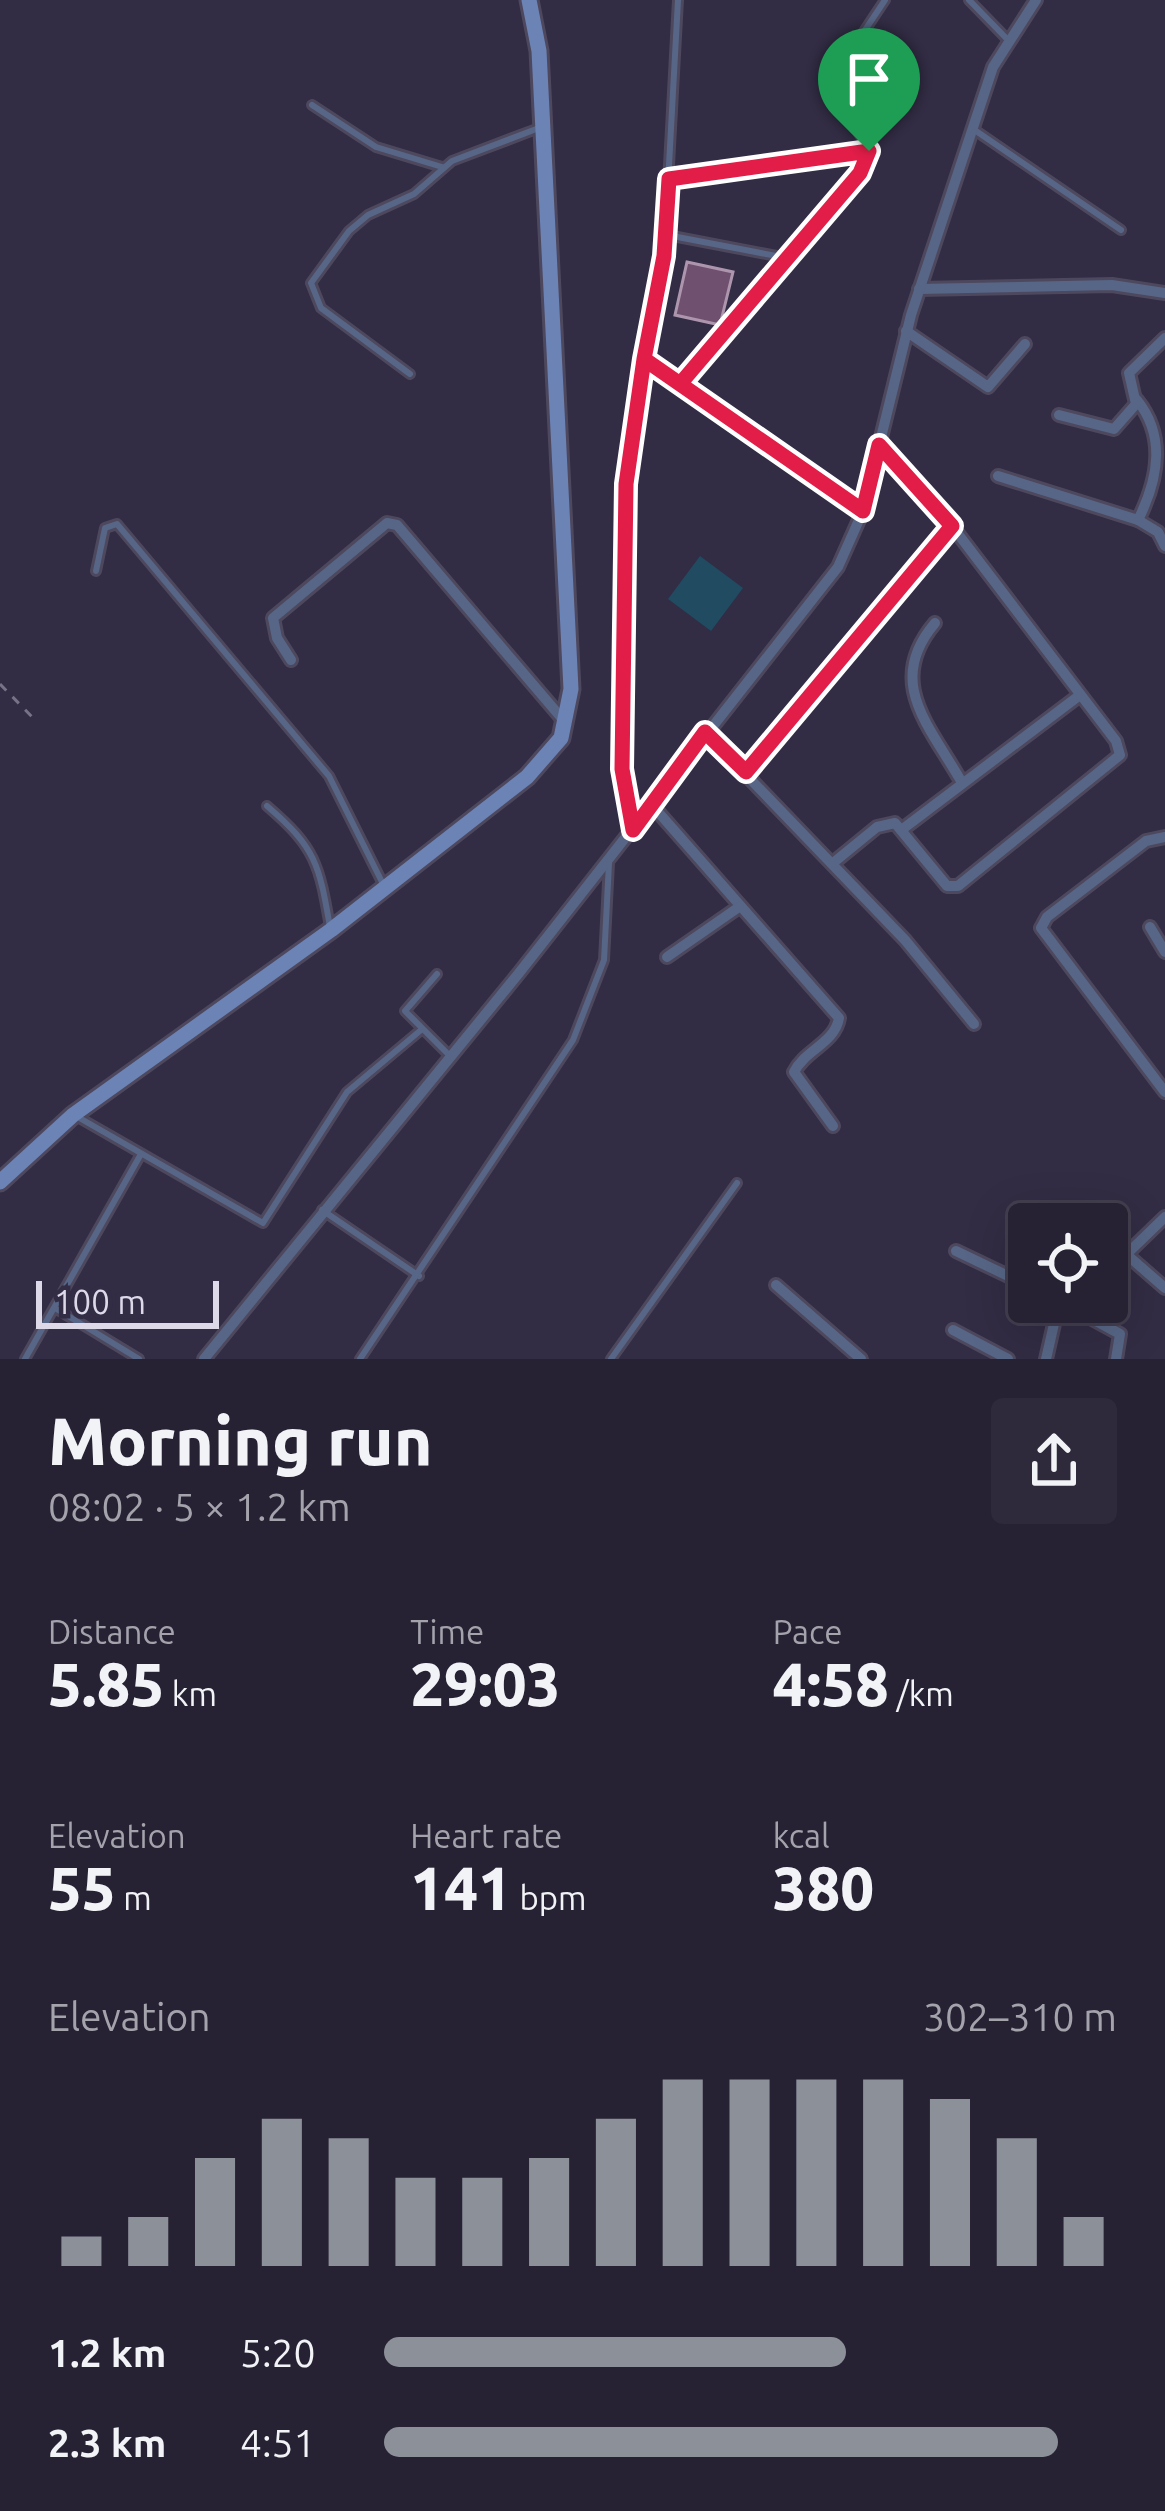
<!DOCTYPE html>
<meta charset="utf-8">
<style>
:root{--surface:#262133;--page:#2e293b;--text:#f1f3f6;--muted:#a4a3ac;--line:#423e4e;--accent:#8c9099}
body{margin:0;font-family:Ubuntu,sans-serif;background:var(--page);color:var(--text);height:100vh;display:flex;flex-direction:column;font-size:45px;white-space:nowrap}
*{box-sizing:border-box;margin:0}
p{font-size:39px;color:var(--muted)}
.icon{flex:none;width:66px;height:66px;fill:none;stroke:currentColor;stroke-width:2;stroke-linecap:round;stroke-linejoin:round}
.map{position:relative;height:1359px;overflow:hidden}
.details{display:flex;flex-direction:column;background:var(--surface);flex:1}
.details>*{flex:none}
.fabs{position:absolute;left:1008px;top:1203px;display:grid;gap:24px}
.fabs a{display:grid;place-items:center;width:120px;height:120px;border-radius:12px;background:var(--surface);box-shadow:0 12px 48px #0002,0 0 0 3px var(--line);font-size:60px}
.scale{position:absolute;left:36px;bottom:30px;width:183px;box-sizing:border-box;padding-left:12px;border:6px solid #ddd9e9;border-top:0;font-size:33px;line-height:42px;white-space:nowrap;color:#ddd9e9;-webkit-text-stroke:9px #322c44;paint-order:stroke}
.pin{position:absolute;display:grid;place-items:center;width:102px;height:102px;color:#fff;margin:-123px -51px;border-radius:50% 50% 50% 0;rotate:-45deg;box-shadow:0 0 12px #0007}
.pin .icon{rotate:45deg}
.round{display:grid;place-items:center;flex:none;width:126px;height:126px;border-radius:12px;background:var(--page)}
.summary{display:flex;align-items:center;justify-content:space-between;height:204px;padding:0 48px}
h1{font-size:66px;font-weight:800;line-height:90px}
.metrics{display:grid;grid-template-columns:repeat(3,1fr);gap:18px;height:204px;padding:12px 48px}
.metrics div{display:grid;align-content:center}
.metrics b{font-size:60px;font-weight:800}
.metrics small{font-size:33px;font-weight:400}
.metrics p{font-size:33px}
.chart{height:336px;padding:24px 48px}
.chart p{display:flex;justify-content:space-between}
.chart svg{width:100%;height:216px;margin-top:12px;stroke:var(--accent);stroke-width:6}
ul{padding:0 48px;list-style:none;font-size:39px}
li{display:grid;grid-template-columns:192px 144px 1fr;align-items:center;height:90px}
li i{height:30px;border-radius:15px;background:var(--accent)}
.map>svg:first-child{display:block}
.water{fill:#214b61}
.building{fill:#6f516f;stroke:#ad96ad;stroke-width:3}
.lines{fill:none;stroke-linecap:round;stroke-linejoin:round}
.lane-casing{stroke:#4d485e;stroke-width:12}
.street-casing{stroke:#4d485e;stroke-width:16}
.secondary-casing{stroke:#4d485e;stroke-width:21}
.path{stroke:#787287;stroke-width:3;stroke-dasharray:9 9;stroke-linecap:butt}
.lane{stroke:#576686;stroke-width:6}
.street{stroke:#576686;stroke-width:10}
.secondary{stroke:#6c83b6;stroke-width:15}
.route-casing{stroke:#fff;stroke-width:24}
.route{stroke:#e11d48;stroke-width:15}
</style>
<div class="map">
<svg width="1165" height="1359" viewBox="0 0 1165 1359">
<rect width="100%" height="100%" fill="#322c44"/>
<!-- water -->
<path class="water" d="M 700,556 L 743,588 L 711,631 L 668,599 Z"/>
<!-- building -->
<path class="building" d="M 687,262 L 733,272 L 720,325 L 675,315 Z"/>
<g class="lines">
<defs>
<g id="lane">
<path d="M 969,0 L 1007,39"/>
<path d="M 312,105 L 376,147 L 442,167"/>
<path d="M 976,131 L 1121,230"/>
<path d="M 671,179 L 869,151"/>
<path d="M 667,235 L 787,258"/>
<path d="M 644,359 L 863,511"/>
<path d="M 410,374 L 321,308 L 311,283 L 349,231 L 368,215 L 414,194 L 452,161 L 539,128"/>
<path d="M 680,384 L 868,160 C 870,130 833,116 827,87 L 885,0"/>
<path d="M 96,571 L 105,528 L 117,524 L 329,776 L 384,886"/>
<path d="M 267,806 C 316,848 319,864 330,927"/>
<path d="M 632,826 L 622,769 L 626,485 L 664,257 L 678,0"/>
<path d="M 437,974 L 405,1011 L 450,1056"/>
<path d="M 76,1116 L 263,1223 L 347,1092 L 421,1030"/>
<path d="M 322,1210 L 419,1276"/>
<path d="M 55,1308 L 139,1359"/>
<path d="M 25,1359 L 141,1154"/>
<path d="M 360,1359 L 573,1040 L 604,960 L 609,863"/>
<path d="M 611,1359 L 737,1183"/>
</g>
<g id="street">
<path d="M 919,289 L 1112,285 L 1165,293"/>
<path d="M 906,331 L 988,387 L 1025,344"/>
<path d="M 1137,400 C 1165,435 1160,476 1138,520"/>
<path d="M 1059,415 L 1114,429 L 1136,404 L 1129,373 L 1165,338"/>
<path d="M 998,476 L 1138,520 L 1158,532 L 1165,546"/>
<path d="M 935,623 C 885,682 929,725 961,781"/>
<path d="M 291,660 L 277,638 L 273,618 L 387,523 L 397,525 L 565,722"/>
<path d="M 705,732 L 905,940 L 974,1024"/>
<path d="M 746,772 L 952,526"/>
<path d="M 652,805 L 839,1018 C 835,1043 805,1050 794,1072 L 833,1126"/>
<path d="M 904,828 L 1080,695"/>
<path d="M 1165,837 L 1146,841 L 1047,917 L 1041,928 L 1165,1092"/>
<path d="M 833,863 L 877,827 L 895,823 L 947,886 L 958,886 L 1120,755 L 1116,741 L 952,526 L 879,445"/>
<path d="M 1150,927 L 1165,952"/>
<path d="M 667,957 L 739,907"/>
<path d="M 956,1251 L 1029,1286"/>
<path d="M 1126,1254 L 1165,1288"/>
<path d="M 1107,1273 L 1165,1217"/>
<path d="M 776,1285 L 861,1359"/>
<path d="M 1061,1302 L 1120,1334 L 1116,1359"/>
<path d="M 953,1330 L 1008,1359"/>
<path d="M 204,1359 L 519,973 L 838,567 L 863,511 L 911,315 L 993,67 L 1036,0"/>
<path d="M 1046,1359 L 1059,1302"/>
</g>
<path id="secondary" d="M 0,1182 L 73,1115 L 331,930 L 527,777 L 561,738 L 571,689 L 539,51 L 529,0"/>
</defs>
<!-- lane casing -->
<use href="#lane" class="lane-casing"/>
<!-- street casing -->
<use href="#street" class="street-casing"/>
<!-- secondary casing -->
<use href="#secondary" class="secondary-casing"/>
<!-- path -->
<path class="path" d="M 0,684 L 37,722"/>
<!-- lane -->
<use href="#lane" class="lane"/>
<!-- street -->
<use href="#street" class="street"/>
<!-- secondary -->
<use href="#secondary" class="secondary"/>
</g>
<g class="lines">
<defs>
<path id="route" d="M 869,151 L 860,173 L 680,384 L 644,359 L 626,484 L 622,769 L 633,830 L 705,732 L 746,772 L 952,526 L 879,445 L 863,511 L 644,359 L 664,256 L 669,179 L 869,151"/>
</defs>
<!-- route casing -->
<use href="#route" class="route-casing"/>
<!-- route -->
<use href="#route" class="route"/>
</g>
</svg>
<div class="fabs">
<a><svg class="icon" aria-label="locate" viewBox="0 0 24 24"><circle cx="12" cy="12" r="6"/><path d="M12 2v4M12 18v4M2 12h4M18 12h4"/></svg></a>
</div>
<div class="scale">100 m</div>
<div class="pin" style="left:869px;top:151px;background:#1e9e55"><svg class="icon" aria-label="arrive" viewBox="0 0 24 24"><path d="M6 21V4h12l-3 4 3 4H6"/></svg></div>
</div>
<section class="details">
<div class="summary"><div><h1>Morning run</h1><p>08:02 · 5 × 1.2 km</p></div><a class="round"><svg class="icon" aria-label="share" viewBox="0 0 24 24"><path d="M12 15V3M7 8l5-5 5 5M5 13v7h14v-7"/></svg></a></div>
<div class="metrics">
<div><p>Distance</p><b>5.85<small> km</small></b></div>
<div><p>Time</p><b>29:03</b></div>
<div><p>Pace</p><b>4:58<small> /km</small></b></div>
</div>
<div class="metrics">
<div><p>Elevation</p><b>55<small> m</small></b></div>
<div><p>Heart rate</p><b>141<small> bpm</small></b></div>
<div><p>kcal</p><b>380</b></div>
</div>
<div class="chart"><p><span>Elevation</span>302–310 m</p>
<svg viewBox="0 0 160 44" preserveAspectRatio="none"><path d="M5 44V38M15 44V34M25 44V22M35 44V14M45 44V18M55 44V26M65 44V26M75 44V22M85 44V14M95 44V6M105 44V6M115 44V6M125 44V6M135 44V10M145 44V18M155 44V34"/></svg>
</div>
<ul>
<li><b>1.2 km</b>5:20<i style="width:63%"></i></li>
<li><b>2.3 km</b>4:51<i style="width:92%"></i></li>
</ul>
</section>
